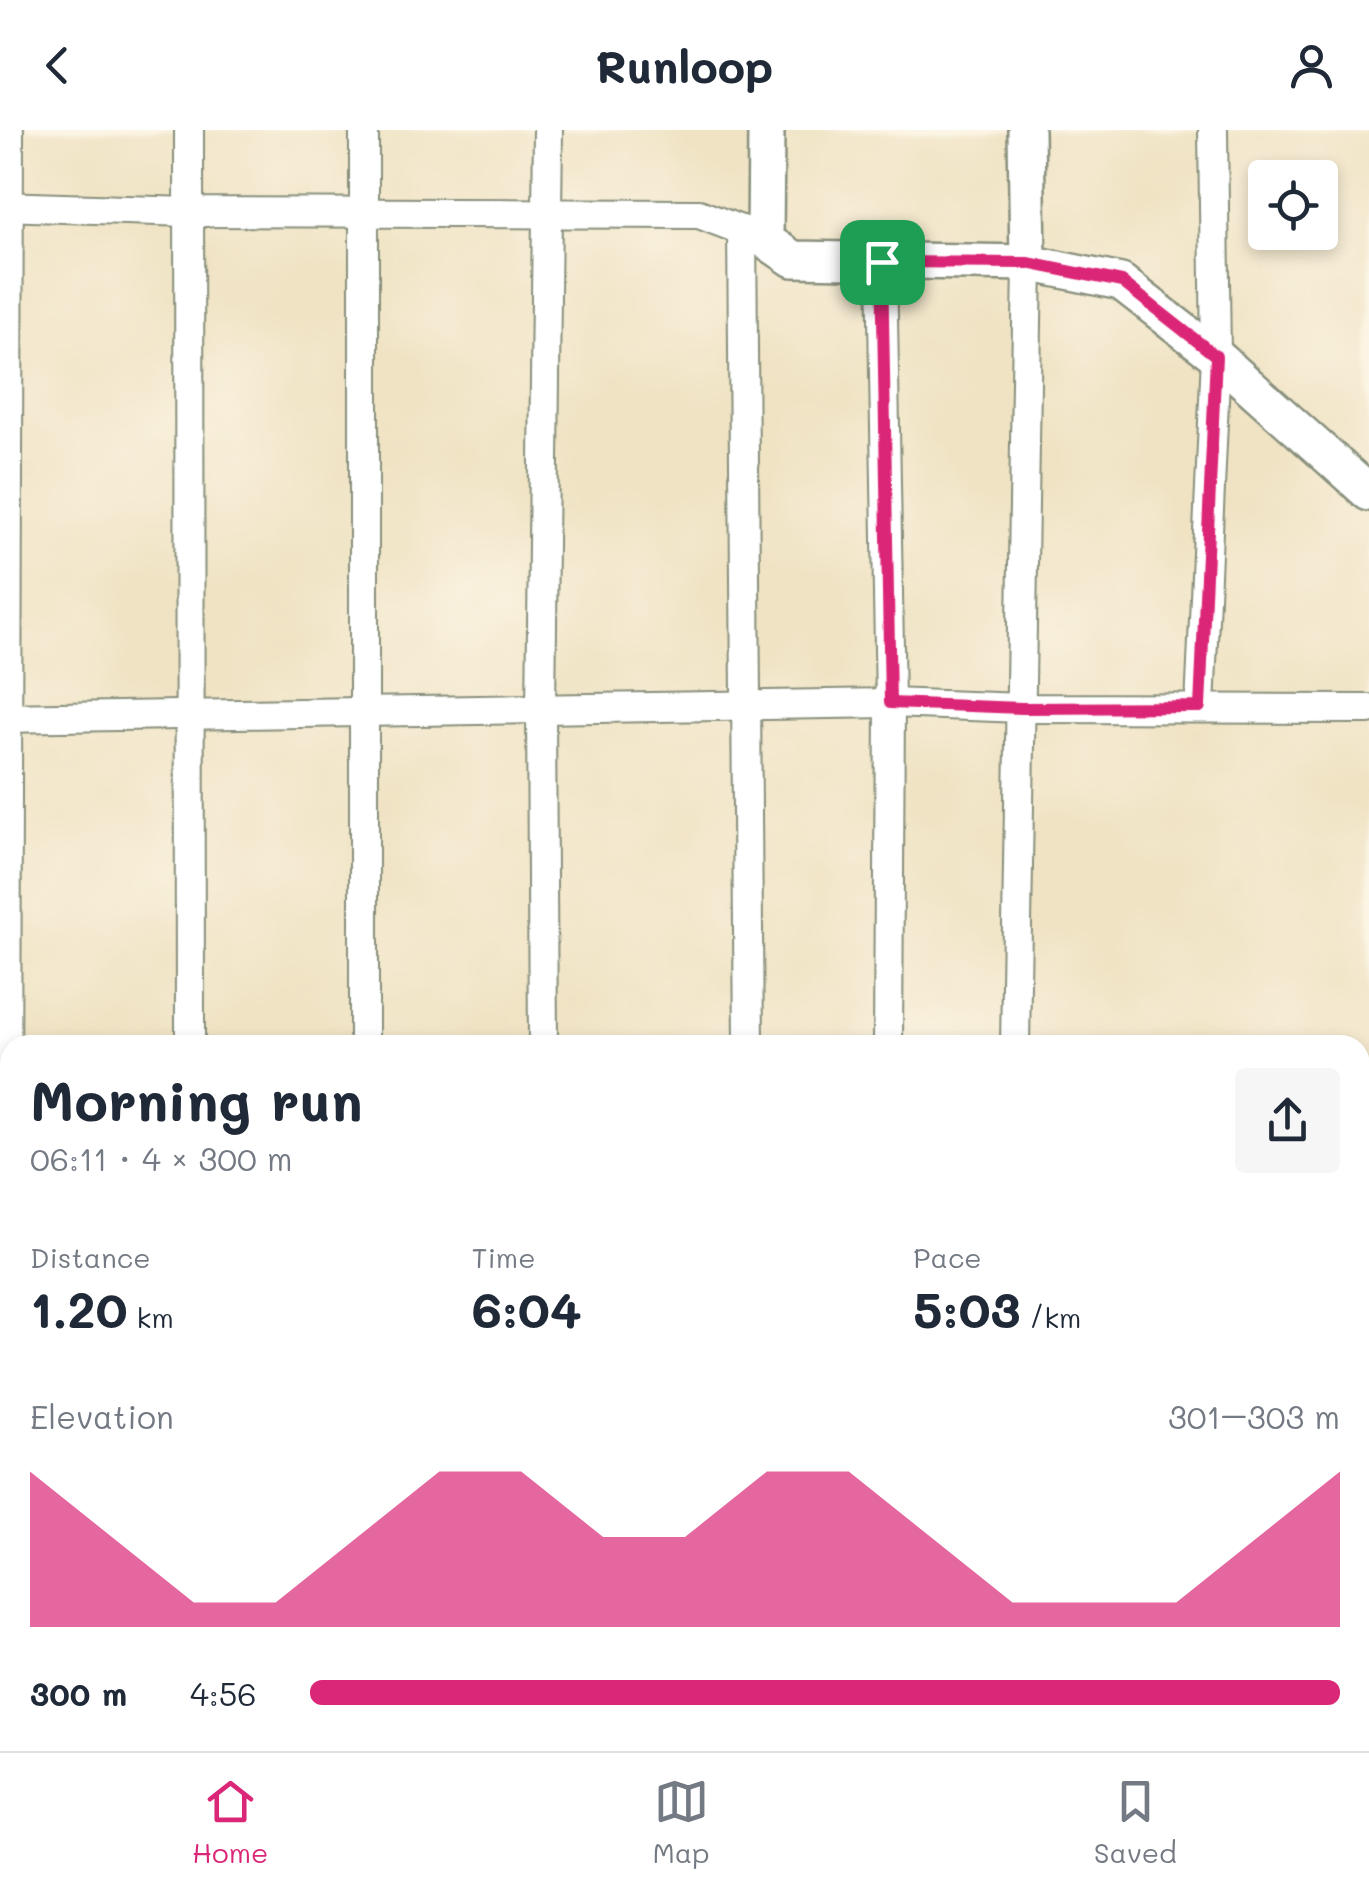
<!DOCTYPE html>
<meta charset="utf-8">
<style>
:root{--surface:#fff;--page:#f6f6f7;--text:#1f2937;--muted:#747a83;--line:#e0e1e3;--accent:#db2777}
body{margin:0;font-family:Mali,sans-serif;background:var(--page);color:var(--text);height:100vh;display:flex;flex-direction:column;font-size:38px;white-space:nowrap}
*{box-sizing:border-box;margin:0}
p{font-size:32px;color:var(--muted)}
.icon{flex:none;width:55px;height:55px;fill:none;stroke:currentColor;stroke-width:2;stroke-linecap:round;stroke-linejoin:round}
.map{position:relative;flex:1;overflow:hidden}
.panel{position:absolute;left:0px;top:905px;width:1370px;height:718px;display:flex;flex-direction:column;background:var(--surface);border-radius:30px 30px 0 0;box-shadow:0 5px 15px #0003}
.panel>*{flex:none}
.fabs{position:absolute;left:1248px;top:30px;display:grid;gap:20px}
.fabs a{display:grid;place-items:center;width:90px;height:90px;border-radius:10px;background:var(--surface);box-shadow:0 5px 15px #0003;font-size:50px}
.pin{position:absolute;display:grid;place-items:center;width:85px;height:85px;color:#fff;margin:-42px;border-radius:20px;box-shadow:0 5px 15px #0006}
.round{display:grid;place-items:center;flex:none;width:105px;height:105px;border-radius:10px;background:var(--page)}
.summary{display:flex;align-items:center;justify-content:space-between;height:170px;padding:0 30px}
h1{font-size:55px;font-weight:800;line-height:75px}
.metrics{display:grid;grid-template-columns:repeat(3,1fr);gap:15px;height:170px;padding:10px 30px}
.metrics div{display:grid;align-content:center}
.metrics b{font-size:50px;font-weight:800}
.metrics small{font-size:28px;font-weight:400}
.metrics p{font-size:28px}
.chart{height:280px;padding:20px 30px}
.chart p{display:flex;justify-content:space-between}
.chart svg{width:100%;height:180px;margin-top:10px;fill:var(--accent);opacity:.7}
ul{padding:0 30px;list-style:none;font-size:32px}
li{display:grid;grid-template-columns:160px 120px 1fr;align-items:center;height:75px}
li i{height:25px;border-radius:12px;background:var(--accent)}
header{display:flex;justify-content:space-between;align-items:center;height:130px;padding:0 30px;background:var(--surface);font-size:45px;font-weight:800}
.tab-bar{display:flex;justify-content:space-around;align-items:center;height:140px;border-top:2px solid var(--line);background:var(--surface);font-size:28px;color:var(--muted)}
.tab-bar a{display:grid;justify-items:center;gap:5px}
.tab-bar .active{color:var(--accent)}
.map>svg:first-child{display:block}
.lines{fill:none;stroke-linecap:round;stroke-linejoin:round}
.minor-casing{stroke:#88907c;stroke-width:32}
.tertiary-casing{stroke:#88907c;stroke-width:40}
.secondary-casing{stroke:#88907c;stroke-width:42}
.minor{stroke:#fff;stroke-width:28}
.tertiary{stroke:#fff;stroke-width:35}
.secondary{stroke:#fde4d0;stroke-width:38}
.route-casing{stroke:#fff;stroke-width:20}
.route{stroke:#db2777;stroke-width:12}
</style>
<header><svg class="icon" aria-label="back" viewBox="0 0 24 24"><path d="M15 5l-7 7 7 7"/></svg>Runloop<svg class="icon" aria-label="person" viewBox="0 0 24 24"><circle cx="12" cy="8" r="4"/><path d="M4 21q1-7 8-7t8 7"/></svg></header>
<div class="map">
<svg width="1369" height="1621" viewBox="0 0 1369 1621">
<rect width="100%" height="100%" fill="#fcf5e5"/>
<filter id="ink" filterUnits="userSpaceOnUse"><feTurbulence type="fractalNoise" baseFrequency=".01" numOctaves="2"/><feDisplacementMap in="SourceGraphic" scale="20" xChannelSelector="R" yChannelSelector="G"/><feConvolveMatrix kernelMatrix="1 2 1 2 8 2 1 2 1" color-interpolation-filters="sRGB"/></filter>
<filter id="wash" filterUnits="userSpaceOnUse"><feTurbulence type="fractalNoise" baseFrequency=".0048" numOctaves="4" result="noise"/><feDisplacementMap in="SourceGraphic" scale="40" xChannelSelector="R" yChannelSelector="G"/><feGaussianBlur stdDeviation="2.25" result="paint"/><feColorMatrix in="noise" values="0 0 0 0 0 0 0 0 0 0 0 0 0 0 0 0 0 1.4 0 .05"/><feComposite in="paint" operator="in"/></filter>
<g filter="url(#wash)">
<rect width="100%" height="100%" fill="#f0e3c4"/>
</g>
<g filter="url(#ink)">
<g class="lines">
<defs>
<g id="minor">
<path d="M 189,0 L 190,915"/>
<path d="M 0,76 L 189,82 L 699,84 L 759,107"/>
<path d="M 742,100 L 749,915"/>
<path d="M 882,133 L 890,573 L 888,915"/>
<path d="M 1200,577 L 1216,226 L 1213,0"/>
<path d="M 0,588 L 890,573 L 1022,578 L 1369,579"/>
<path d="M 364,915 L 364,0"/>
<path d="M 543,915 L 541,579 L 548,0"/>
<path d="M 1015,915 L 1028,133"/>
<path d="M 1360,983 L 1369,983"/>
<path d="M 6,992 L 9,0"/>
<path d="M 311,1612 L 311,1621"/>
<path d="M 78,1621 L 78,1612"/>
<path d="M 195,1621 L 195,1612"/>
<path d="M 426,1621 L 426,1612"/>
<path d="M 671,1621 L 672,1612"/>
<path d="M 792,1621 L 793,1612"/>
<path d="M 904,1621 L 905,1612"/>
<path d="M 1005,1621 L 1005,1612"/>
<path d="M 1098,1621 L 1099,1612"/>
<path d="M 1201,1621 L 1201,1612"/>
<path d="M 1313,1621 L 1313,1612"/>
</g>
<g id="tertiary">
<path d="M 766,0 L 765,110 L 793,129 L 1028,133 L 1026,0"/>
<path d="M 1028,133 L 1121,152 L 1216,226 L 1369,363"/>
</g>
<g id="secondary">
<path d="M 0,1364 L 10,1364"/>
<path d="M 1360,1385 L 1369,1385"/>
</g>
</defs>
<!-- minor casing -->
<use href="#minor" class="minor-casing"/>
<!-- tertiary casing -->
<use href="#tertiary" class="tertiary-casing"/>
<!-- secondary casing -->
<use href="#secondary" class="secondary-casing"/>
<!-- minor -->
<use href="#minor" class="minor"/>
<!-- tertiary -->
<use href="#tertiary" class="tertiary"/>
<!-- secondary -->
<use href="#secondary" class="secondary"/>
</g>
</g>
<g class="lines" filter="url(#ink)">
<defs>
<path id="route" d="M 882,132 L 1028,133 L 1122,152 L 1216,226 L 1200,577 L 1022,578 L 890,573 Z"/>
</defs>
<!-- route casing -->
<use href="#route" class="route-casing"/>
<!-- route -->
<use href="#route" class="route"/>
</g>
</svg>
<div class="fabs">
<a><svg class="icon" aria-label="locate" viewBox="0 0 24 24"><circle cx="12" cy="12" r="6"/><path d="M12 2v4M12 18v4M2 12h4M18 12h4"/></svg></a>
</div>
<div class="pin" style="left:882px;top:132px;background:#1e9e55"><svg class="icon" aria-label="arrive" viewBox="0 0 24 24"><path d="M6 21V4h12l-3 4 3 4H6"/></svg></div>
<section class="panel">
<div class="summary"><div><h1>Morning run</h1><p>06:11 · 4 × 300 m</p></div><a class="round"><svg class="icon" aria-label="share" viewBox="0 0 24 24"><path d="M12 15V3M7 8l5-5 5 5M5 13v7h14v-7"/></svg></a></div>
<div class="metrics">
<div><p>Distance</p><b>1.20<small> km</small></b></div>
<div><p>Time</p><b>6:04</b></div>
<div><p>Pace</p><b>5:03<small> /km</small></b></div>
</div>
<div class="chart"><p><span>Elevation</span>301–303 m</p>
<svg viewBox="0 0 160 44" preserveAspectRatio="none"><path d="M0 44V6L10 22L20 38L30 38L40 22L50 6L60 6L70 22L80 22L90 6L100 6L110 22L120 38L130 38L140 38L150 22L160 6V44z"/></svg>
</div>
<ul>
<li><b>300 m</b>4:56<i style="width:100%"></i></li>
</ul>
</section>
</div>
<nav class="tab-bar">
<a class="active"><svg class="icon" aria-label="home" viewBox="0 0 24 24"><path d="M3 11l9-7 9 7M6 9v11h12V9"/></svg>Home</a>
<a><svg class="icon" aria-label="map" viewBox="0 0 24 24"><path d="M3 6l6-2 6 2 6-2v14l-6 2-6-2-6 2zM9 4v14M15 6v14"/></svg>Map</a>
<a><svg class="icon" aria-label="saved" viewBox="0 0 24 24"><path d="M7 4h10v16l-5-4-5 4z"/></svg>Saved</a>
</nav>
